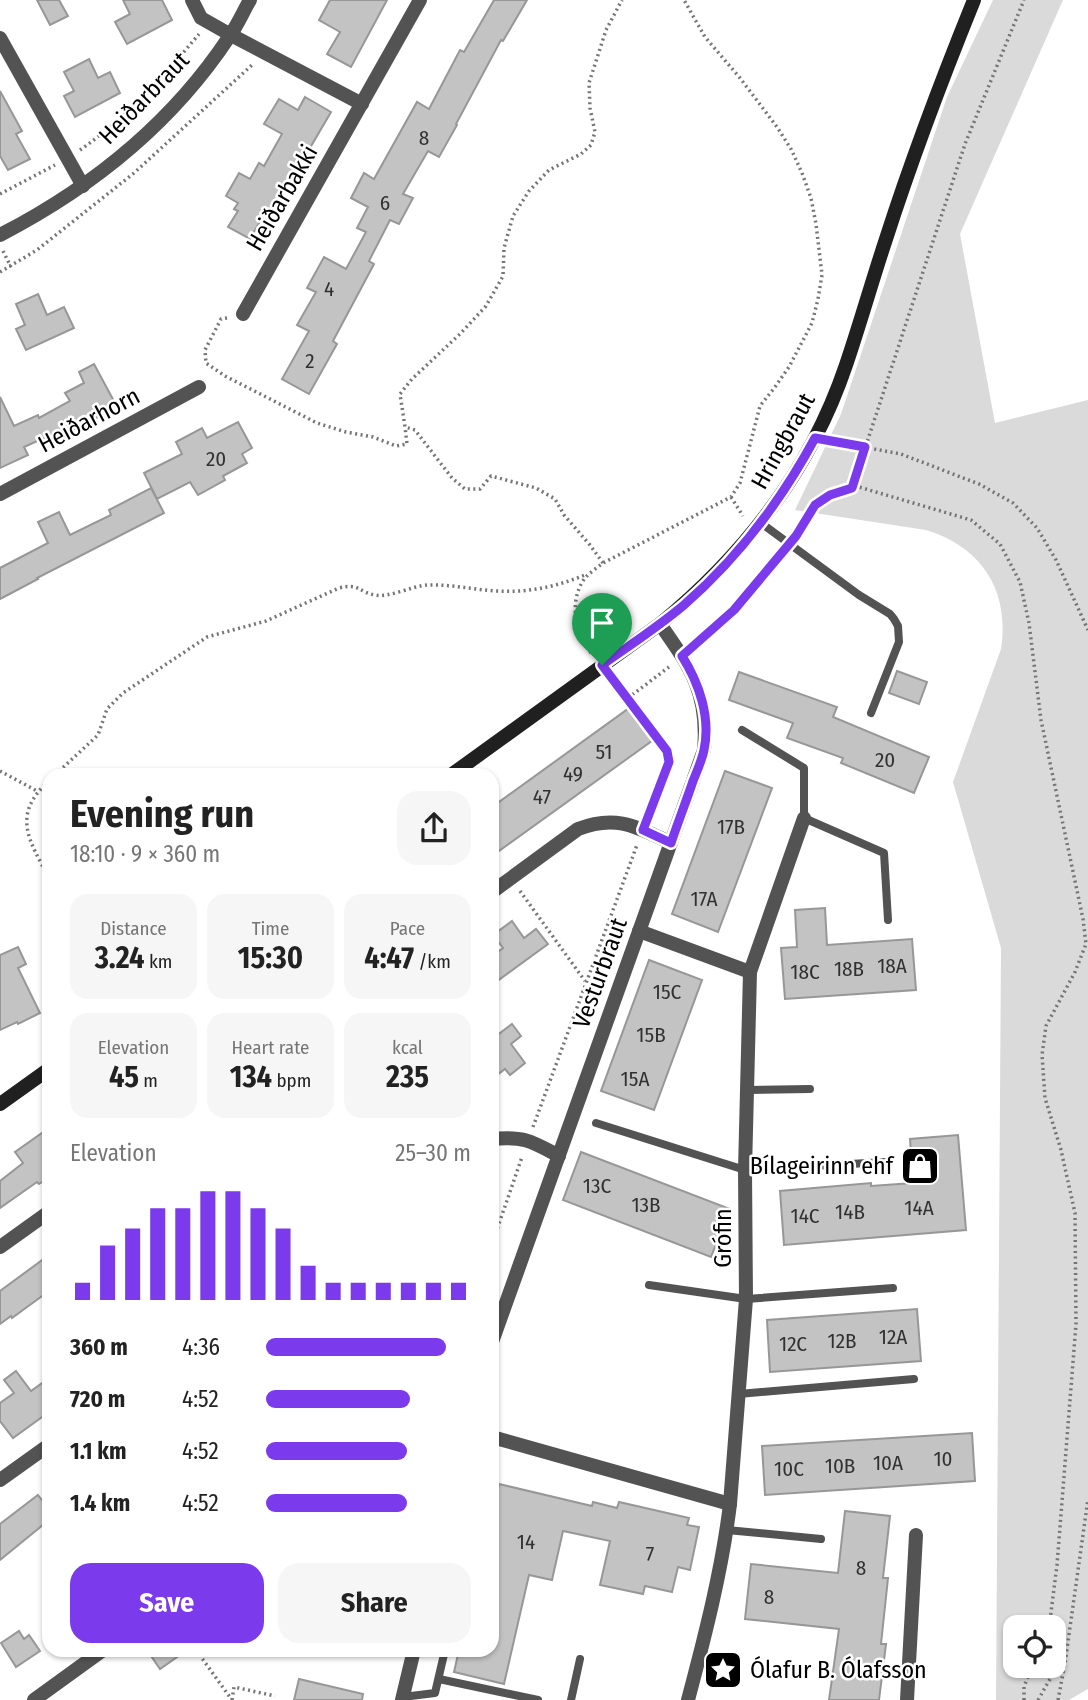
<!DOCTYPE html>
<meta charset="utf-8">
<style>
:root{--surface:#fff;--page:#f6f6f6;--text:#222;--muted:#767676;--accent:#7c3aed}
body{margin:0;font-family:"Fira Sans Condensed",sans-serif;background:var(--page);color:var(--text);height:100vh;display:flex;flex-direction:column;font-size:26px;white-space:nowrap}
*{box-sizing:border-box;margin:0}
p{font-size:23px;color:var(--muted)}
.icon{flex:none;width:38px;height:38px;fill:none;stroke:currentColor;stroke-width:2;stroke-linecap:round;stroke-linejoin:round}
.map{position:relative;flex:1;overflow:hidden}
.details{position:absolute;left:42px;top:768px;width:457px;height:889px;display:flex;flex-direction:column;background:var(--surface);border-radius:21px;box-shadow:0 2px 5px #0004}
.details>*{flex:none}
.fabs{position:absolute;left:1003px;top:1615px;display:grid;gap:14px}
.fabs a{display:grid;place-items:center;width:63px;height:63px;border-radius:14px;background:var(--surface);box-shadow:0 2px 5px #0004;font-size:35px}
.pin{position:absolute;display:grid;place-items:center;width:60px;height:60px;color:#fff;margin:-72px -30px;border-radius:50% 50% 50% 0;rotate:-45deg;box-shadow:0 0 7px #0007}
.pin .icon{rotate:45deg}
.round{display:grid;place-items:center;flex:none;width:74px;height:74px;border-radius:21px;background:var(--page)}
.overview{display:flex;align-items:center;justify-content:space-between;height:119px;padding:0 28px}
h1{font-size:38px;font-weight:700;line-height:52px}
.figures{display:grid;grid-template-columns:repeat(3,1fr);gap:10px;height:119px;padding:7px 28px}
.figures div{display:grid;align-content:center;border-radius:18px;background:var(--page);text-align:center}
.figures b{font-size:30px;font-weight:700}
.figures small{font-size:19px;font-weight:400}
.figures p{font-size:19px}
.chart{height:196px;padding:14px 28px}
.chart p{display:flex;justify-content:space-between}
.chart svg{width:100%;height:126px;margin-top:7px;stroke:var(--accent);stroke-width:6}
.primary-button{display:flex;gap:14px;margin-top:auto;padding:14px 28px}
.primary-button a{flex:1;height:80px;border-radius:21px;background:var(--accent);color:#fff;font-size:28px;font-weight:700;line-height:80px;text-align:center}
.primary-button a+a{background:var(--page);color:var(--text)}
ul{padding:0 28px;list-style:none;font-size:23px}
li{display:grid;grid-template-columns:112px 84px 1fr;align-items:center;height:52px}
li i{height:18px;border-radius:9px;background:var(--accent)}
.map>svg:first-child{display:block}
.green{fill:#dadada;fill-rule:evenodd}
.building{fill:#c3c3c3;stroke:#979797;stroke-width:2}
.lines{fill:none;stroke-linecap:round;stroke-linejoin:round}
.path{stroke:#757575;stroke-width:3.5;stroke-dasharray:2 3.5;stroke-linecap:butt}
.service{stroke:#535353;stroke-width:8}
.minor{stroke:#535353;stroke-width:14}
.tertiary{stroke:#535353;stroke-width:14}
.secondary{stroke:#202020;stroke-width:14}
.route-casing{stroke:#fff;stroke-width:14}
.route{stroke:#7c3aed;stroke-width:9}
.labels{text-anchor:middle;stroke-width:5;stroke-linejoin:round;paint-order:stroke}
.number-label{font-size:21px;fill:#313131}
.street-label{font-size:24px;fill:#000;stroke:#fff}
.poi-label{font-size:24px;fill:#000;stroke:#fff;text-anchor:end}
</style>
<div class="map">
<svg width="1088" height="1700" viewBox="0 0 1088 1700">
<rect width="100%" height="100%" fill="#fff"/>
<!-- green -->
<path class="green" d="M 993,0 L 1063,0 L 960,234 L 995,423 L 1088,400 L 1088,1689 L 1069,1700 L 996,1700 L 1001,948 L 953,782 L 1001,649 C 1010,591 982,547 926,530 L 795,510 L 841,414 L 947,97 ZM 1015,1628 L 1054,1628 L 1054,1666 L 1015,1666 Z"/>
<!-- building -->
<g class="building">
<path d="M 37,0 L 59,0 L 68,16 L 50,25 Z"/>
<path d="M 123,0 L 162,0 L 172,20 L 127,44 L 115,22 L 130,14 Z"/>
<path d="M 330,0 L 387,0 L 351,67 L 327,54 L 340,32 L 319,20 Z"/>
<path d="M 494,0 L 527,0 L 503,41 L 501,40 L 456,124 L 457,125 L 439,157 L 428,151 L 403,194 L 413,198 L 399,224 L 390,220 L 369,261 L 374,264 L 333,341 L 337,344 L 309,394 L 282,379 L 309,331 L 297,325 L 316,292 L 307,288 L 324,257 L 346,269 L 366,232 L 357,228 L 368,207 L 351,198 L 364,173 L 374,179 L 417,102 L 429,109 L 460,50 L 464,52 Z"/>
<path d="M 89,59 L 98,78 L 110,72 L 120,93 L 75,117 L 64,96 L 74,91 L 64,72 Z"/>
<path d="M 0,91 L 22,131 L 16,134 L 30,159 L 8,170 L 0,156 Z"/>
<path d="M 305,97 L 331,112 L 307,153 L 304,151 L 271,211 L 267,209 L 250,239 L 228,227 L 238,211 L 234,209 L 238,203 L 226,196 L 239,173 L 250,179 L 259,163 L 264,166 L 282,134 L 264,124 L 279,99 L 298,110 Z"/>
<path d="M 38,294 L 47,315 L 64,307 L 74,328 L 26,350 L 16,329 L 25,325 L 16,304 Z"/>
<path d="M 94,364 L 115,403 L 102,410 L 104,414 L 60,437 L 57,432 L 24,447 L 28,455 L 0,468 L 0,397 L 14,426 L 38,415 L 39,418 L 70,401 L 65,393 L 84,383 L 79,372 Z"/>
<path d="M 238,422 L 252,448 L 242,454 L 247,463 L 223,476 L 225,480 L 198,495 L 190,482 L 157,499 L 144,473 L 182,454 L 176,442 L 202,428 L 207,438 Z"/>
<path d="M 151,488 L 164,513 L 37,578 L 38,579 L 0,599 L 0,568 L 48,543 L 38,522 L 59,512 L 70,535 L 111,515 L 109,510 Z"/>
<path d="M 897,671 L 927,682 L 919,704 L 889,693 Z"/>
<path d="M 739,672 L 837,707 L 833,717 L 929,757 L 914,793 L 841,763 L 843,758 L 787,738 L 793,723 L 729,700 Z"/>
<path d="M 632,706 L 656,738 L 492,856 L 492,807 Z"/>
<path d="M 725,771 L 772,788 L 718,932 L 672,914 Z"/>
<path d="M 825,908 L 827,945 L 912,939 L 916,990 L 785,999 L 781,948 L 797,947 L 795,910 Z"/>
<path d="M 512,921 L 524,938 L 536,929 L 548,944 L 492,985 L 492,956 L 503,948 L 493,935 Z"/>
<path d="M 18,947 L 26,964 L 18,968 L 40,1013 L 18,1024 L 17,1022 L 0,1030 L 0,955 Z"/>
<path d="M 649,960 L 702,980 L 654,1110 L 601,1091 Z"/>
<path d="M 512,1024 L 521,1036 L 511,1044 L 525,1063 L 510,1075 L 505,1069 L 492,1079 L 492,1039 Z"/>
<path d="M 49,1128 L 49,1177 L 39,1184 L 37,1182 L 0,1208 L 0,1181 L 23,1163 L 15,1152 Z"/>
<path d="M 958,1135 L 966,1230 L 784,1245 L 780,1191 L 871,1183 L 871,1186 L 913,1183 L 910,1139 Z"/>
<path d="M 581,1152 L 730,1209 L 711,1257 L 563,1200 Z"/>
<path d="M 49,1255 L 49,1291 L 12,1318 L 11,1316 L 0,1324 L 0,1291 Z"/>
<path d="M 917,1309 L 921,1361 L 770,1372 L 767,1320 Z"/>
<path d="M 16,1371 L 31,1391 L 49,1378 L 49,1412 L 13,1438 L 0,1421 L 0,1403 L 14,1393 L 4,1380 Z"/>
<path d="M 972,1433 L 975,1481 L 765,1495 L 762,1446 Z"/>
<path d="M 499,1484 L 592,1506 L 593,1502 L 617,1508 L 619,1502 L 689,1518 L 687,1525 L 699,1527 L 690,1570 L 678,1567 L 672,1592 L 645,1586 L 643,1594 L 600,1585 L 610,1541 L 563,1531 L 552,1580 L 529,1575 L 504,1684 L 454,1672 L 459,1650 L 492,1650 L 492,1517 Z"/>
<path d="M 38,1495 L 49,1509 L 49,1520 L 0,1560 L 0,1524 Z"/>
<path d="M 845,1511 L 890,1516 L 883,1578 L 888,1578 L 881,1644 L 886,1644 L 879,1700 L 829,1700 L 839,1629 L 745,1619 L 751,1564 L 838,1573 Z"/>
<path d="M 19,1631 L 24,1639 L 29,1635 L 40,1651 L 16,1667 L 1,1643 Z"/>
<path d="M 147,1650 L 187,1650 L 160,1669 Z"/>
<path d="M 299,1679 L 363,1694 L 362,1700 L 294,1700 Z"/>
</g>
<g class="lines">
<!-- path -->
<g class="path">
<path d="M 80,150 C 126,118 163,77 199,34"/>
<path d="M 0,194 L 55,165"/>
<path d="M 3,251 L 11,267"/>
<path d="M 0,272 L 37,250 L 134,173 L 252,65"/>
<path d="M 227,318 L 221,319 L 205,350 L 206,363 L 225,376 L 317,423 L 346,432 L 373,437 L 396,446 L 407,444 L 405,427"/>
<path d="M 831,441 L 901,454 L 979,484 L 1013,503 L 1037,528 L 1056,560 L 1088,630"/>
<path d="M 852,488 L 965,144 L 1024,0"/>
<path d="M 731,497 L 743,516"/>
<path d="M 797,533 C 803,524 808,511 816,504 C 827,494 846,488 859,487 L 971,520 L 1000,544 L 1020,582 L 1029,623 L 1041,720 L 1083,919 L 1086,944 L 1075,972 L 1046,1026 L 1042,1055 L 1045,1098 L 1061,1150 L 1075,1213 L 1076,1324 L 1057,1565 L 1049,1628"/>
<path d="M 603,563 L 590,545 L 564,515 L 555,499 L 536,488 L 491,476 L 480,489 L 465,489 L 452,478 L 415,430 L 405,427 L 400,394 L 412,379 L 461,333 L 486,306 L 503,276 L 504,248 L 513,216 L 529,191 L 549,170 L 581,154 L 591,145 L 595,132 L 590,108 L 589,83 L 606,30 L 622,0"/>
<path d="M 694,646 L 734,610 L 782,553"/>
<path d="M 591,653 C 574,633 569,599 585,578 C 590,572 597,568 603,563 L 731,497 L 740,483 L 760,406 L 775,387 L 789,367 L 812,323 L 818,299 L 822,275 L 816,224 L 811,198 L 802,173 L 791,149 L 777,127 L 740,78 L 705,37 L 684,0"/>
<path d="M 612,677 L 667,751 L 669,762 L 649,815"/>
<path d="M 628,698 L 669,667"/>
<path d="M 0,771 L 37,791"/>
<path d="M 55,775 L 98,735 L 107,709 L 123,693 L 207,637 L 266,621 L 339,588 C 360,583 358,592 375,595 C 388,598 413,586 427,585 C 451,584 474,590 498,591 C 529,593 559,586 587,574"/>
<path d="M 49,781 C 11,815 29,840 49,878"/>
<path d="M 520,891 L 585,981"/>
<path d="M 533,1127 L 637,845"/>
<path d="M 492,1244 L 522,1157"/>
<path d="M 196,1650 L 232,1700"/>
<path d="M 232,1700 L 234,1687 L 275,1696"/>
<path d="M 1024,1700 L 1024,1687 L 1032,1666"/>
<path d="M 1038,1700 L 1065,1653"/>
<path d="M 1058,1700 L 1065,1663 L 1088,1499"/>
</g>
<!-- service -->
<g class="service">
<path d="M 761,523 L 859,595 L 890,614 L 894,619 L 898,626 L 899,642 L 871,713"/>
<path d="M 742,730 L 804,768 L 804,818 L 884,853 L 888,920"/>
<path d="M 747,1090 L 810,1089"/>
<path d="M 596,1123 L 745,1170 L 885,1162"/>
<path d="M 649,1285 L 746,1299 L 893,1288"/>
<path d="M 739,1394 L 914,1379"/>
<path d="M 727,1530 L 821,1539"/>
<path d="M 439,1679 L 538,1700"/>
<path d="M 403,1697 L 435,1693 L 445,1650"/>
<path d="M 571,1700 L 580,1659"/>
</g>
<!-- minor -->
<g class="minor">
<path d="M 192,0 L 201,18 L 231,35 L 362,104"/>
<path d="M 0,38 L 83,186"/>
<path d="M 0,235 C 91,188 172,123 229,37 C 237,26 243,12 250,0"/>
<path d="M 243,314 L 420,0"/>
<path d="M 0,494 L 199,387"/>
<path d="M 492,892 L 578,829 C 616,814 637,827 671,843"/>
<path d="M 639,931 L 750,972"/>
<path d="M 492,1139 C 524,1136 531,1141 559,1156"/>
<path d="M 0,1247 L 49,1212"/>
<path d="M 492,1437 L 730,1504"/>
<path d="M 0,1480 L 49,1445"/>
<path d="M 34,1700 L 103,1650"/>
<path d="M 688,1700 C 705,1636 722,1570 730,1504 L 746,1299 L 745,1170 L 750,972 L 804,818"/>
<path d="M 907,1700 L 916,1535"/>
</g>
<!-- tertiary -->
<g class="tertiary">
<path d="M 492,1342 L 704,750 C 709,694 691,668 660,624"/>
<path d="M 402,1700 L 414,1650"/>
</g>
<!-- secondary -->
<g class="secondary">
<path d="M 451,775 L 660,624 C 744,555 811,469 846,365 C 860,324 872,281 886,239 C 912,158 942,79 974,0"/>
<path d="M 0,1104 L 49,1069"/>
</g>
</g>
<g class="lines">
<defs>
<path id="route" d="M 815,438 L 865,447 L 852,488 L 830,495 L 815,505 L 796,536 L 734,610 L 682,656 C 699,683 711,717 704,750 C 702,760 697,771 693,781 C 686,802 678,822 671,843 L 643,830 L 669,762 L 667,751 L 602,665 C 630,645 658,627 684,605 C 738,558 781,501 815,438 Z"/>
</defs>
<!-- route casing -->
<use href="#route" class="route-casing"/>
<!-- route -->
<use href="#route" class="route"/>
</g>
<!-- icons -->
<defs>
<symbol id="shop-square" viewBox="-11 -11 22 22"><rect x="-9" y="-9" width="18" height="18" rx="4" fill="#000" stroke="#fff"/><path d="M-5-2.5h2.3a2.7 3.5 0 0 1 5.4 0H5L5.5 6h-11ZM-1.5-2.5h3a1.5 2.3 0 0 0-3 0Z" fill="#fff"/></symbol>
<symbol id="sight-square" viewBox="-11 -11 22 22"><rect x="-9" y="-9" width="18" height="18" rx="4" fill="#000" stroke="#fff"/><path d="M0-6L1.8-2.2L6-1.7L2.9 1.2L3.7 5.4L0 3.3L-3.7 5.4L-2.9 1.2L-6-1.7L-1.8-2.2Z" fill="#fff"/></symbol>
</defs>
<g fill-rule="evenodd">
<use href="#shop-square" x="898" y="1144" width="44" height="44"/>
<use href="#sight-square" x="701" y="1648" width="44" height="44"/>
</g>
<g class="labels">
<!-- number labels -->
<g class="number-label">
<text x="424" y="145">8</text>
<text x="385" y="210">6</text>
<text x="329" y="296">4</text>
<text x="310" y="368">2</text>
<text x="216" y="466">20</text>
<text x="604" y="759">51</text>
<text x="885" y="767">20</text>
<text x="573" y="781">49</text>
<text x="542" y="804">47</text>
<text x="731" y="834">17B</text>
<text x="704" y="906">17A</text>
<text x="892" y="973">18A</text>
<text x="849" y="976">18B</text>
<text x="805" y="979">18C</text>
<text x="667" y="999">15C</text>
<text x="651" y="1042">15B</text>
<text x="635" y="1086">15A</text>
<text x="597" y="1193">13C</text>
<text x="646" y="1212">13B</text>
<text x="919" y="1215">14A</text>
<text x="850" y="1219">14B</text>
<text x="805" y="1223">14C</text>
<text x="893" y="1344">12A</text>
<text x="842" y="1348">12B</text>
<text x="793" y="1351">12C</text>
<text x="943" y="1466">10</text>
<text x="888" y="1470">10A</text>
<text x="840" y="1473">10B</text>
<text x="789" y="1476">10C</text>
<text x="526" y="1549">14</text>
<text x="650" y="1561">7</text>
<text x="861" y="1575">8</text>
<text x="769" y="1604">8</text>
</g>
<!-- street labels -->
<g class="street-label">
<text transform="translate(144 98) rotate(-46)" y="8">Heiðarbraut</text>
<text transform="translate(282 198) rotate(-60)" y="8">Heiðarbakki</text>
<text transform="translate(89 420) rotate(-28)" y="8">Heiðarhorn</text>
<text transform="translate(783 441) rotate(-61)" y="8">Hringbraut</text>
<text transform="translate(600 973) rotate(-70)" y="8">Vesturbraut</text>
<text transform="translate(723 1238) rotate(-90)" y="8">Grófin</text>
</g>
<!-- poi labels -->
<g class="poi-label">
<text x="893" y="1174">Bílageirinn ehf</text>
<text x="750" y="1678" text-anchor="start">Ólafur B. Ólafsson</text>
</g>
</g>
</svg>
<div class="fabs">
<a><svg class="icon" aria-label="locate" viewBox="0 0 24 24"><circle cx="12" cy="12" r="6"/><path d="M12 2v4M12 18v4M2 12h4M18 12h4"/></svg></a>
</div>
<div class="pin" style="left:602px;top:665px;background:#1e9e55"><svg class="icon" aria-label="arrive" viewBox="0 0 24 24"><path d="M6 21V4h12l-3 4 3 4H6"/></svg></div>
<section class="details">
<div class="overview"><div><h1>Evening run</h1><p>18:10 · 9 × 360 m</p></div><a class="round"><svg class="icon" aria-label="share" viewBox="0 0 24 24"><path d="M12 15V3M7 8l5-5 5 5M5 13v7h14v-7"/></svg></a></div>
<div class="figures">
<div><p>Distance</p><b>3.24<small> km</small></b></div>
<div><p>Time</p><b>15:30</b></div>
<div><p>Pace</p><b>4:47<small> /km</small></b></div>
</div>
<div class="figures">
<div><p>Elevation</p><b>45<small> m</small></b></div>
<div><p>Heart rate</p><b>134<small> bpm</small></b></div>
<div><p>kcal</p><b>235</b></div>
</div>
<div class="chart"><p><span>Elevation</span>25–30 m</p>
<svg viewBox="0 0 160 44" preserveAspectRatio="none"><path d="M5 44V38M15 44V25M25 44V19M35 44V12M45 44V12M55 44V6M65 44V6M75 44V12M85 44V19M95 44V32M105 44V38M115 44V38M125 44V38M135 44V38M145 44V38M155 44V38"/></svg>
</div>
<ul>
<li><b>360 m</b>4:36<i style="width:88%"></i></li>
<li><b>720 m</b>4:52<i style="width:70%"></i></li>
<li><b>1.1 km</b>4:52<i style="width:69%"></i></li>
<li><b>1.4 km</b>4:52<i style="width:69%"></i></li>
</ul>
<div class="primary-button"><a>Save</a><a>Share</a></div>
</section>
</div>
